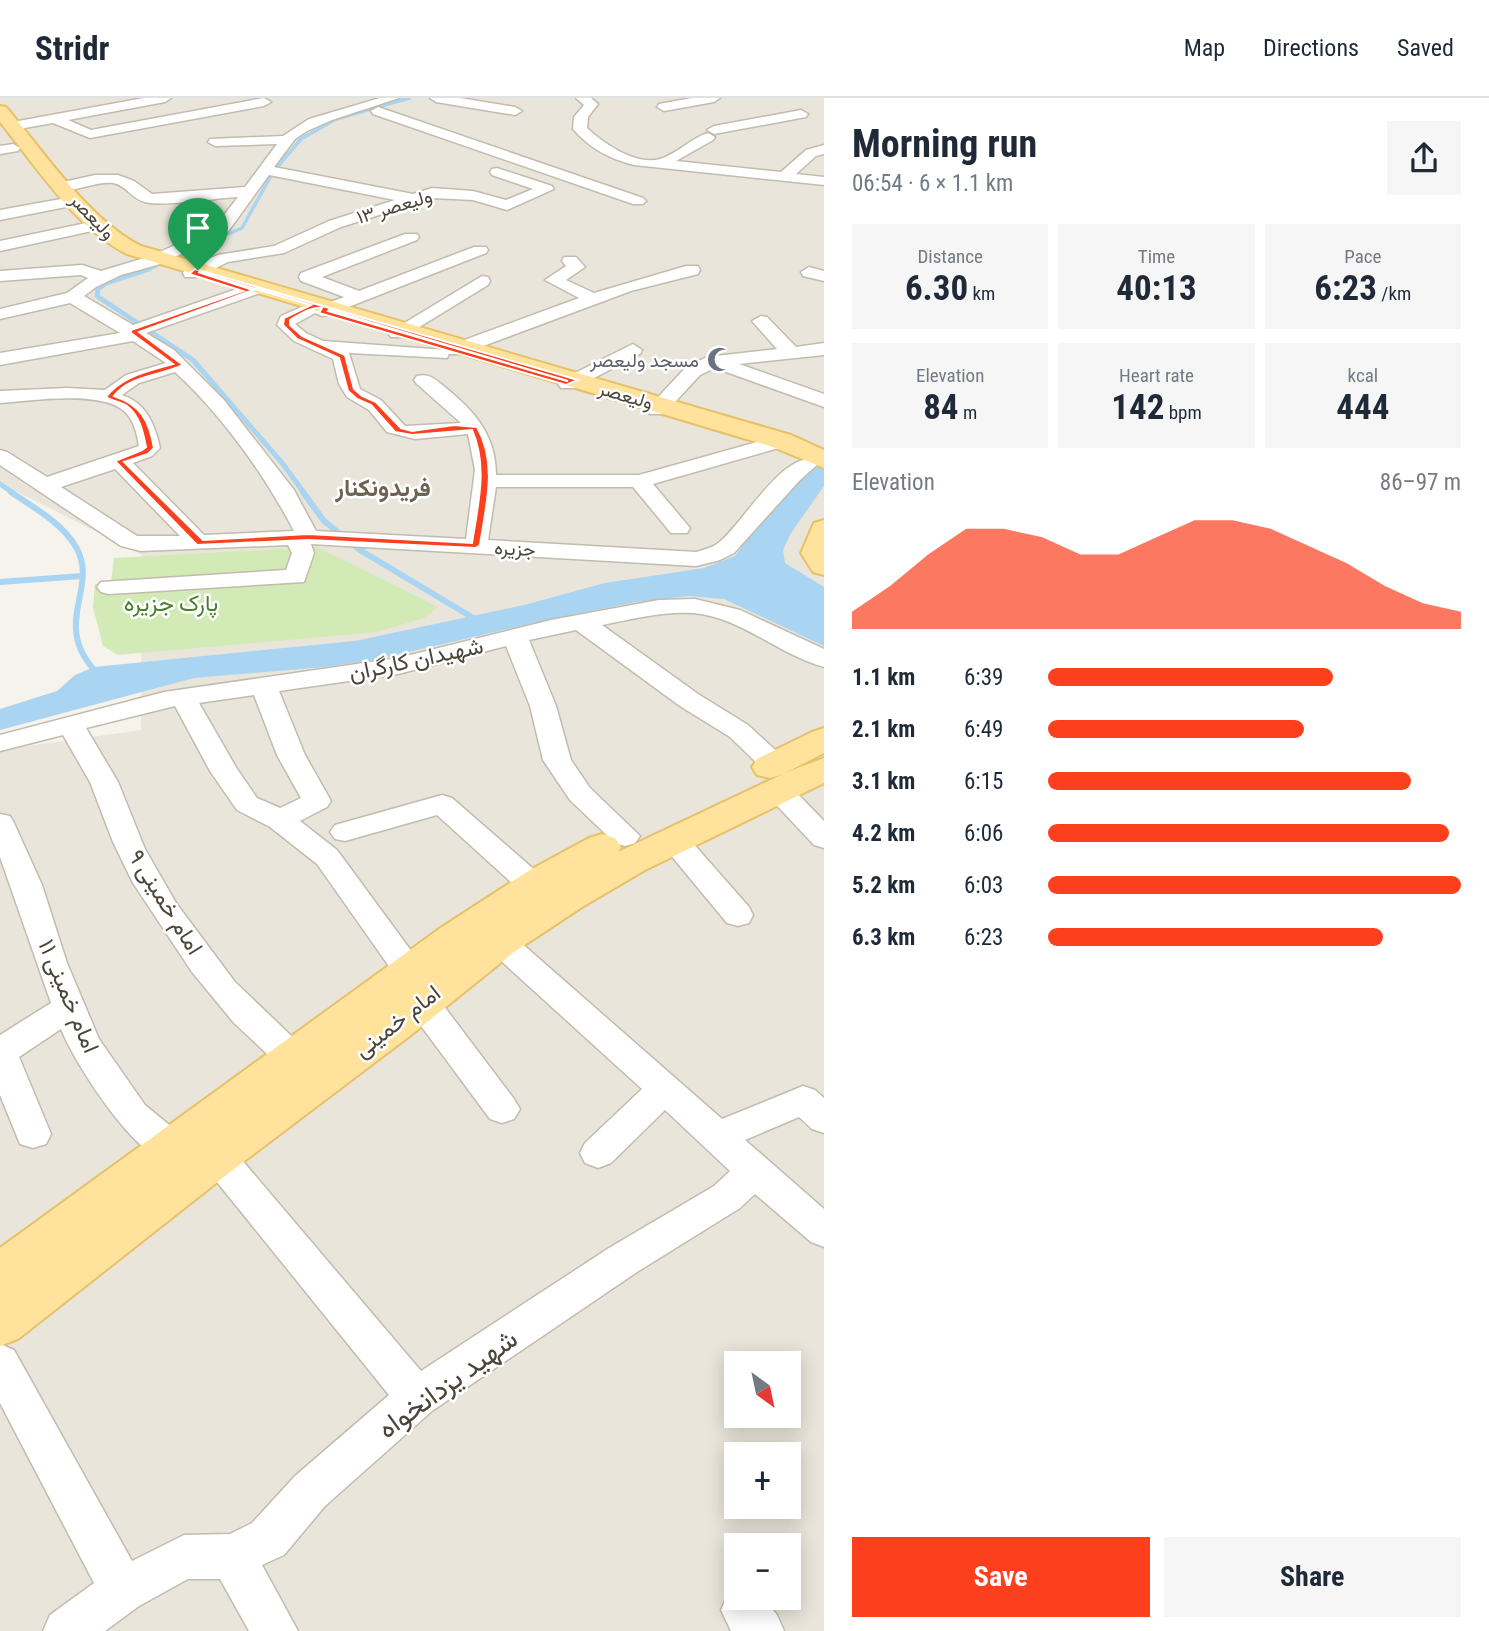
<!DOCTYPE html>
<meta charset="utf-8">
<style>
:root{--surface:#fff;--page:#f6f6f7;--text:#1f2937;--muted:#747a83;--line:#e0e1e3;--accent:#fc3f1d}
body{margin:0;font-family:"Roboto Condensed",Vazirmatn,sans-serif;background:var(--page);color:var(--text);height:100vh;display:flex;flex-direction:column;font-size:26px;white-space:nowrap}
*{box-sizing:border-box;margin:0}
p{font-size:23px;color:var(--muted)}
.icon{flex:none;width:38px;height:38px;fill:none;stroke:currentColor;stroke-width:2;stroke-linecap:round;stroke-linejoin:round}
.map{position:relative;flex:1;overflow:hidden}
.sheet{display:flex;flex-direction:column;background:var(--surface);width:665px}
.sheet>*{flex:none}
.needle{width:46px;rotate:147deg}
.buttons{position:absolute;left:724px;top:1253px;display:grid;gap:14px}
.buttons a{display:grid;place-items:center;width:77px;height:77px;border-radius:0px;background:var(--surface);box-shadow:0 4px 18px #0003;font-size:35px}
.pin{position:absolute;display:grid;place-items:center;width:60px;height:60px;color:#fff;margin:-72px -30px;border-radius:50% 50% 50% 0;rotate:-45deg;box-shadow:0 0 7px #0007}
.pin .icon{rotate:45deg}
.round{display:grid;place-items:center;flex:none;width:74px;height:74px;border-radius:0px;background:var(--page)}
.overview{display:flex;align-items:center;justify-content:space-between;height:119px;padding:0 28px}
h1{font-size:38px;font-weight:700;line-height:52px}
.figures{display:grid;grid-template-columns:repeat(3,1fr);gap:10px;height:119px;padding:7px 28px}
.figures div{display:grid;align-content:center;border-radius:0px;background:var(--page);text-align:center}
.figures b{font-size:35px;font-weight:700}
.figures small{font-size:19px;font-weight:400}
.figures p{font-size:19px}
.chart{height:196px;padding:14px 28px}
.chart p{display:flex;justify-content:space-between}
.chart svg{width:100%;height:126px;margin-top:7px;fill:var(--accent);opacity:.7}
.button{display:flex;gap:14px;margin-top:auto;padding:14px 28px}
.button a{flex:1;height:80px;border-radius:0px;background:var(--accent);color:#fff;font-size:28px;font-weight:700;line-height:80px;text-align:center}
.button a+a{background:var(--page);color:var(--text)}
ul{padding:0 28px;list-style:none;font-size:23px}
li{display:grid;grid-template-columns:112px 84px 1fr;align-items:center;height:52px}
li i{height:18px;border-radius:9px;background:var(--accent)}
header{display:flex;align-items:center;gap:42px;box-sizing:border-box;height:98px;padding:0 35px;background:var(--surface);border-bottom:2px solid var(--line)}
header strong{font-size:33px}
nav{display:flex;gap:38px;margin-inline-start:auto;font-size:24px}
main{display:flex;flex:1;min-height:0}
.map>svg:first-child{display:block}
.residential{fill:#eae5da;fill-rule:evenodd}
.green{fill:#d2eab5}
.water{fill:#a9d4f2}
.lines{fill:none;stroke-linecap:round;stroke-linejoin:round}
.stream-far2{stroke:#a9d4f2;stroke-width:3.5}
.stream-far1{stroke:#a9d4f2;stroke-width:5}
.stream{stroke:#a9d4f2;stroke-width:6}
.minor-casing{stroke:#c2bbae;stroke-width:3}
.major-casing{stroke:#e6c16a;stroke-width:4}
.minor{fill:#fff;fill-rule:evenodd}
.major{fill:#ffe39c;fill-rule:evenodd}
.route{fill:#fc3f1d;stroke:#fff;stroke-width:2;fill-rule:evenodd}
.labels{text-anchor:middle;stroke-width:5;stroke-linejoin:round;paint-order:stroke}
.far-street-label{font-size:19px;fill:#4b4439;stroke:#fff}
.far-worship-label{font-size:19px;fill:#5b616d;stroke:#fff;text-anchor:end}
.park-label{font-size:23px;fill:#4a7f2a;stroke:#fff}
.street-label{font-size:23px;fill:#4b4439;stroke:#fff}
.far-district-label{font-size:24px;font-weight:bold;fill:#6e6250;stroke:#fff}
.near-street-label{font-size:28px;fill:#4b4439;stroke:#fff}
</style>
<header>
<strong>Stridr</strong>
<nav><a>Map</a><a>Directions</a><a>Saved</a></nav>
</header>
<main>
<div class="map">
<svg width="824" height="1533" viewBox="0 0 824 1533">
<rect width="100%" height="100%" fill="#f6f3ec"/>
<!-- residential -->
<path class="residential" d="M 0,0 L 824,0 L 824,1533 L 0,1533 L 0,652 L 141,632 L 142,457 L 0,385 ZM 737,1265 L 789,1265 L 789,1318 L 737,1318 ZM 737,1356 L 789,1356 L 789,1409 L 737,1409 ZM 737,1447 L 789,1447 L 789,1500 L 737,1500 Z"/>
<!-- green -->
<path class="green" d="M 317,449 L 438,509 L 424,520 L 377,534 L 118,557 L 103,548 L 93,509 L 95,486 L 111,484 L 114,460 Z"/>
<!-- water -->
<path class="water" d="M 824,360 L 824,388 L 791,435 L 783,452 L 785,465 L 824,489 L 824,548 L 724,501 L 688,498 L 637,504 L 556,520 L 374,562 L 325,569 L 194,580 L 0,632 L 0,611 L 57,593 L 75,577 L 94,569 L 355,543 L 524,507 L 605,485 L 704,470 L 735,458 L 767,414 Z"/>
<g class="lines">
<!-- stream-far2 -->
<path class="stream-far2" d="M 144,173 L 242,130 L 273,74 L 301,41 L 336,21 L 409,0"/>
<!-- stream-far1 -->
<g class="stream-far1">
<path d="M 149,171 L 106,185 L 98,191 L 97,198 L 193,262 L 283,366 L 304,395"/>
<path d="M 0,386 L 13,395"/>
</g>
<!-- stream -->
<g class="stream">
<path d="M 11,394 C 33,409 62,425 76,449 C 100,491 49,526 98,576"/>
<path d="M 303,394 L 324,423 L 360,452 L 480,524"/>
<path d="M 0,484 L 82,478"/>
</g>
<defs>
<g id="minor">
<path d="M 144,0 L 171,0 L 165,4 L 68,22 L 91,32 L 264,0 L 271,4 L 264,8 L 90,40 L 53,25 L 13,32 L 6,28 L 13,24 Z"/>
<path d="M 380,0 L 399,0 L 332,22 L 307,33 L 295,41 L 274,69 L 413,96 L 432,90 L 473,93 L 506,102 L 533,91 L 492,77 L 490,74 L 492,71 L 497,70 L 552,88 L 554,91 L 507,112 L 473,102 L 433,100 L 341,129 L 284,155 L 228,164 L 197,179 L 185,179 L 183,175 L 185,171 L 218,157 L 274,148 L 329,123 L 395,102 L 269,77 L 227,135 L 157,167 L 121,177 L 96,189 L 84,198 L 133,227 L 251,186 L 263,186 L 266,190 L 263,194 L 146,235 L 174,252 L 224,302 L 294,392 L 316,433 L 466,441 L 475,372 L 468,336 L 415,341 L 387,334 L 369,312 L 347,299 L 339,286 L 333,261 L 294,243 L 277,227 L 281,218 L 317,202 L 325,206 L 344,199 L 301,183 L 299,179 L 301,175 L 405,136 L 417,136 L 419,139 L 417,142 L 322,179 L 359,193 L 474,149 L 486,149 L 488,152 L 486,155 L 328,217 L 322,218 L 315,215 L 295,226 L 306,235 L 323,243 L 446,252 L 448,248 L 579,200 L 545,182 L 566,168 L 562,163 L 564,159 L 576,159 L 585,169 L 566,182 L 594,195 L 686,168 L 698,168 L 700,172 L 698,176 L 631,193 L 462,256 L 449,256 L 447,260 L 349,255 L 360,291 L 381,302 L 405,328 L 461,325 L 417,286 L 414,282 L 417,278 C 430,275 436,282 446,290 C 475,314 496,337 496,377 L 639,377 L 775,339 L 789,339 L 792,343 L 789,347 L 653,386 L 690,430 L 687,435 L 671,435 L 633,389 L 496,389 L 488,442 L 696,454 C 703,452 711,450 717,446 C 742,428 782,353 815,362 L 818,366 L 799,383 L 734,455 L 720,462 L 696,468 L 311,446 L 314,455 L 304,484 L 109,496 L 101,494 L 97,489 L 101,484 L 286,472 L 292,455 L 288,447 L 141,453 L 121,448 L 0,367 L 0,352 L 7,354 L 47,379 L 139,348 C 137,336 134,322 124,313 C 100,292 31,303 0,305 L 0,293 L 67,290 L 105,292 L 126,277 L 166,265 L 133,243 L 0,267 L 0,255 L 120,235 L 70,205 L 0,221 L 0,211 L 67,195 L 88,180 L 81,177 L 0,183 L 0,173 L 82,167 L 101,173 L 151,158 L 215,129 L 238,99 C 215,100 166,109 145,104 C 132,101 126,87 113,85 C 95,83 76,95 59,91 L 57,88 L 59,85 L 95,77 L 118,77 L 134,83 L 152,96 L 245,89 L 277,46 L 215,48 L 208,44 L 210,41 L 283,38 L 309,21 ZM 175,274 C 221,316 265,377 294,433 L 204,437 L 133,365 L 152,358 L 160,350 C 155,326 146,305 122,297 L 139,285 ZM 115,371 L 180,438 L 137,438 L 61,389 Z"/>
<path d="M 430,0 L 460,0 L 515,9 L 522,13 L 515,17 L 436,4 Z"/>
<path d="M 576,0 L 591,0 L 598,6 L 588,19 L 587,30 C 603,45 636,68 660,61 C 677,56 691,40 708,35 L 715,39 L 713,42 L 676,63 L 781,74 L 806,52 L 824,47 L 824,56 L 816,58 L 796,76 L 824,79 L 824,87 L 634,67 C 610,61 589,50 573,31 L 574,19 L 584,7 Z"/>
<path d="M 692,0 L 720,0 L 714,4 L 664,13 L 657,9 L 659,6 Z"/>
<path d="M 378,9 L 643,100 L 646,103 L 643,106 L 633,106 L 373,16 L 371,13 Z"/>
<path d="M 801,12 L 808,16 L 806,19 L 714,36 L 707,32 L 714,28 Z"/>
<path d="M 13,46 L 20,50 L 18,53 L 0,56 L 0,48 Z"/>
<path d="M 61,101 L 66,103 L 69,106 L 66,109 L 0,122 L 0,112 Z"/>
<path d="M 86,125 L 94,130 L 92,133 L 0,153 L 0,143 Z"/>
<path d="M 809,169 L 824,173 L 824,183 L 803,178 L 801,174 Z"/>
<path d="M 482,178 L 488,179 L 490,183 L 488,187 L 403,239 L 391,239 L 388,235 Z"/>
<path d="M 761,218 L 767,219 L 796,249 L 824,245 L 824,257 L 739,266 L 824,296 L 824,309 L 715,270 L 700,277 L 664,316 L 650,316 L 647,312 L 650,308 L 686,269 L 707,259 L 777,251 L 752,223 Z"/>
<path d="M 633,246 L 642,252 L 640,256 L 575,290 L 561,290 L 558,286 L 561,282 Z"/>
<path d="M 695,501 L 740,512 L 824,551 L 824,569 C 779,557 741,519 693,515 C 663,513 632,521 602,527 L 698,596 L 748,627 L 785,661 L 789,667 L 785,673 L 775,676 L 765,673 L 730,639 L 680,608 L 576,532 L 529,542 L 556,608 L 571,662 L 590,690 L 640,738 L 635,745 L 625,748 L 615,745 L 570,702 L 543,662 L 530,608 L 506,548 L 398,576 L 279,593 L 305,657 L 331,703 L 327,709 L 300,723 L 337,752 L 420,865 L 425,873 L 420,881 L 409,885 L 398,881 L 317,766 L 270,729 L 237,712 L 210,673 L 175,608 L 86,630 L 118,684 L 145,751 L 176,805 L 235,884 L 304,950 L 309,959 L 304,968 L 292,972 L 280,968 L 234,925 L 192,874 L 133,785 L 113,744 L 90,684 L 63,637 L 0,653 L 0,637 L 164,594 L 398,560 L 551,522 L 659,502 ZM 254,597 L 277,657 L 301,700 L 280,710 L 257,700 L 237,671 L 199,605 Z"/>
<path d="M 778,683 L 788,686 L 824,723 L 824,750 L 814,747 L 768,698 L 764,692 L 768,686 Z"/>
<path d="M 442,697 L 452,700 L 545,781 L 549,788 L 545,795 L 534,798 L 523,795 L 437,717 L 345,743 L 335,741 L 330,734 L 335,727 Z"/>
<path d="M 0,716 L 10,718 L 14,725 L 42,787 L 67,865 L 99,941 L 145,1007 L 185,1040 L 190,1050 L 185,1060 C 179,1062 174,1065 169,1064 C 133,1057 74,964 61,931 L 19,959 L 51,1036 L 46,1046 L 33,1050 L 20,1046 L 0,997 L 0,937 L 51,905 L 0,759 Z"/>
<path d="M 674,732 L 684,735 L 749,809 L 753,817 L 749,825 L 738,828 L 727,825 L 664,749 L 659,742 L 664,735 Z"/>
<path d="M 500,833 L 511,836 L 722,1021 L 803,988 L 815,992 L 824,1000 L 824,1035 L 812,1031 L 799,1019 L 745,1042 L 824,1111 L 824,1149 L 811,1144 L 755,1096 L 740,1110 L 637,1174 L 432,1313 L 325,1408 L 284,1457 L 262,1467 L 298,1533 L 249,1533 L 220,1481 L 188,1481 L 139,1508 L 105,1533 L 43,1533 L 50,1517 L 94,1485 L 0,1305 L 0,1246 L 14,1252 L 132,1463 L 184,1437 L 230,1436 L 252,1425 L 295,1378 L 389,1297 L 204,1068 L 199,1058 L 204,1048 L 217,1043 L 230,1048 L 421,1273 L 609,1150 L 714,1088 L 730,1073 L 665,1012 L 611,1065 L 598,1070 L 585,1065 L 580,1055 L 585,1045 L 642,991 L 489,852 L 484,844 L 489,836 Z"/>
<path d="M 422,892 L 434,895 L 514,1001 L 520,1011 L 514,1021 L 502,1025 L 490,1021 L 410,913 L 406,904 L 410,895 Z"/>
<path d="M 737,1492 L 737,1500 L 764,1500 L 777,1517 L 784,1533 L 731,1533 L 721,1512 L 728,1496 Z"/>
</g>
<g id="major">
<path d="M 0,8 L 6,9 C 44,54 89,122 141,148 L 791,337 L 824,352 L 824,370 L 773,349 L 127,156 C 75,130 36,68 0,24 Z"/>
<path d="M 824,422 L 824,477 L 813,474 L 801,455 L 814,425 Z"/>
<path d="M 824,630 L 824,655 L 787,674 L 824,660 L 824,685 L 645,772 L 582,809 L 514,854 L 411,937 L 234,1071 L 18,1241 L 0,1248 L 0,1150 L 439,831 L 530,772 L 589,740 L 602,736 L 615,740 L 621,749 L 618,754 L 781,677 L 770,680 L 757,677 L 752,669 L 757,661 L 812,634 Z"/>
</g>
</defs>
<!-- minor casing -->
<use href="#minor" class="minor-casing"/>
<!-- major casing -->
<use href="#major" class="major-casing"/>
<!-- minor -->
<use href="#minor" class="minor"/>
<!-- major -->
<use href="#major" class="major"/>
</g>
<!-- route -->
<path class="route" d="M 195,171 L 578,282 L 566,287 L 319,215 L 322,210 C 312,208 299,217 290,222 L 290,227 L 302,238 L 345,257 L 354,291 L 362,298 L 376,304 L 401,330 L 412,333 L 454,327 L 477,329 C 498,366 486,407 480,447 L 476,450 L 308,442 L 197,447 L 115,363 L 142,352 L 146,349 C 143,334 140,318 127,308 C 121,304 112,303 106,299 C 122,278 149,273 173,266 L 131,235 L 131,232 L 243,193 L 189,176 ZM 198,174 L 311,207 L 284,220 L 283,227 L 297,241 L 339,260 L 348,293 L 357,301 L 371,307 L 395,334 L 412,337 L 472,332 C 488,369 478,406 472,445 L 308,436 L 203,442 L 124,364 L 148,356 L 154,350 C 149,322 141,307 114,298 C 130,277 161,278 183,267 L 139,234 L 253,192 ZM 328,213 L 329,212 L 568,283 L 567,283 Z"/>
<!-- icons -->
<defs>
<symbol id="mosque-bare" viewBox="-9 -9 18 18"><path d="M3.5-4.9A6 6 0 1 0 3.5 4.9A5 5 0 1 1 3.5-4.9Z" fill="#6b7280" stroke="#fff" stroke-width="2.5" paint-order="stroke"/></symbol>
</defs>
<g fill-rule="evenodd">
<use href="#mosque-bare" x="702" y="244" width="35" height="35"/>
</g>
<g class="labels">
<!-- far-street labels -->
<g class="far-street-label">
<text transform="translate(394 108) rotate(-17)" y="7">ولیعصر ۱۳</text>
<text transform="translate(93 118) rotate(46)" y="7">ولیعصر</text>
<text transform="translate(626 297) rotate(16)" y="7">ولیعصر</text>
<text transform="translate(515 450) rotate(3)" y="7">جزیره</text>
</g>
<!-- far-worship labels -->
<g class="far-worship-label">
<text x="699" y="269">مسجد ولیعصر</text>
</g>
<!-- park labels -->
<g class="park-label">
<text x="171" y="513">پارک جزیره</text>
</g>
<!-- street labels -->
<g class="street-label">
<text transform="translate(416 561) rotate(-12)" y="8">شهیدان کارگران</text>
<text transform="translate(166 804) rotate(58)" y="8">امام خمینی ۹</text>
<text transform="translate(69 898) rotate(67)" y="8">امام خمینی ۱۱</text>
<text transform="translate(397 923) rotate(-38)" y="8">امام خمینی</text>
</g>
<!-- far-district labels -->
<g class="far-district-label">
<text x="383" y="398">فریدونکنار</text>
</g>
<!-- near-street labels -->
<g class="near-street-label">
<text transform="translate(447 1285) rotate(-36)" y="10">شهید یزدانخواه</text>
</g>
</g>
</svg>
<div class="buttons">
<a><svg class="needle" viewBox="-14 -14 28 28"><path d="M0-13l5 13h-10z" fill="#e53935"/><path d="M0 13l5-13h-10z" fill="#747a83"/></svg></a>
<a>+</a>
<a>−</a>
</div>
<div class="pin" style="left:198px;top:172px;background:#1e9e55"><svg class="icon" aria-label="arrive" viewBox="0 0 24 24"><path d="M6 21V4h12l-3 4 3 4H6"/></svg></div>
</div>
<section class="sheet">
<div class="overview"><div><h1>Morning run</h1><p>06:54 · 6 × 1.1 km</p></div><a class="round"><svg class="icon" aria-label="share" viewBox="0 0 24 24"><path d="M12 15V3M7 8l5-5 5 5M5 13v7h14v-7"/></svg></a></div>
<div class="figures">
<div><p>Distance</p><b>6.30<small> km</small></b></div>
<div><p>Time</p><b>40:13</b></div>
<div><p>Pace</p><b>6:23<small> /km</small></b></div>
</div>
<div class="figures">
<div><p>Elevation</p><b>84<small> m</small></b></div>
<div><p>Heart rate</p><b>142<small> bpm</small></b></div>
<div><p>kcal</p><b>444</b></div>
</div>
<div class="chart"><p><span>Elevation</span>86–97 m</p>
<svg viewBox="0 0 160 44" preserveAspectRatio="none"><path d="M0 44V38L10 29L20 18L30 9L40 9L50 12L60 18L70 18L80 12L90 6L100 6L110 9L120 15L130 21L140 29L150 35L160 38V44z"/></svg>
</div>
<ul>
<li><b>1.1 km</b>6:39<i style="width:69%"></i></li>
<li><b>2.1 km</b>6:49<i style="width:62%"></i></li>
<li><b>3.1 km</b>6:15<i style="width:88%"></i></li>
<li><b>4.2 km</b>6:06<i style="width:97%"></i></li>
<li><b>5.2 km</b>6:03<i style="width:100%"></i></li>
<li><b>6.3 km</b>6:23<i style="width:81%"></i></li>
</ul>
<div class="button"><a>Save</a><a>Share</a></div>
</section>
</main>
